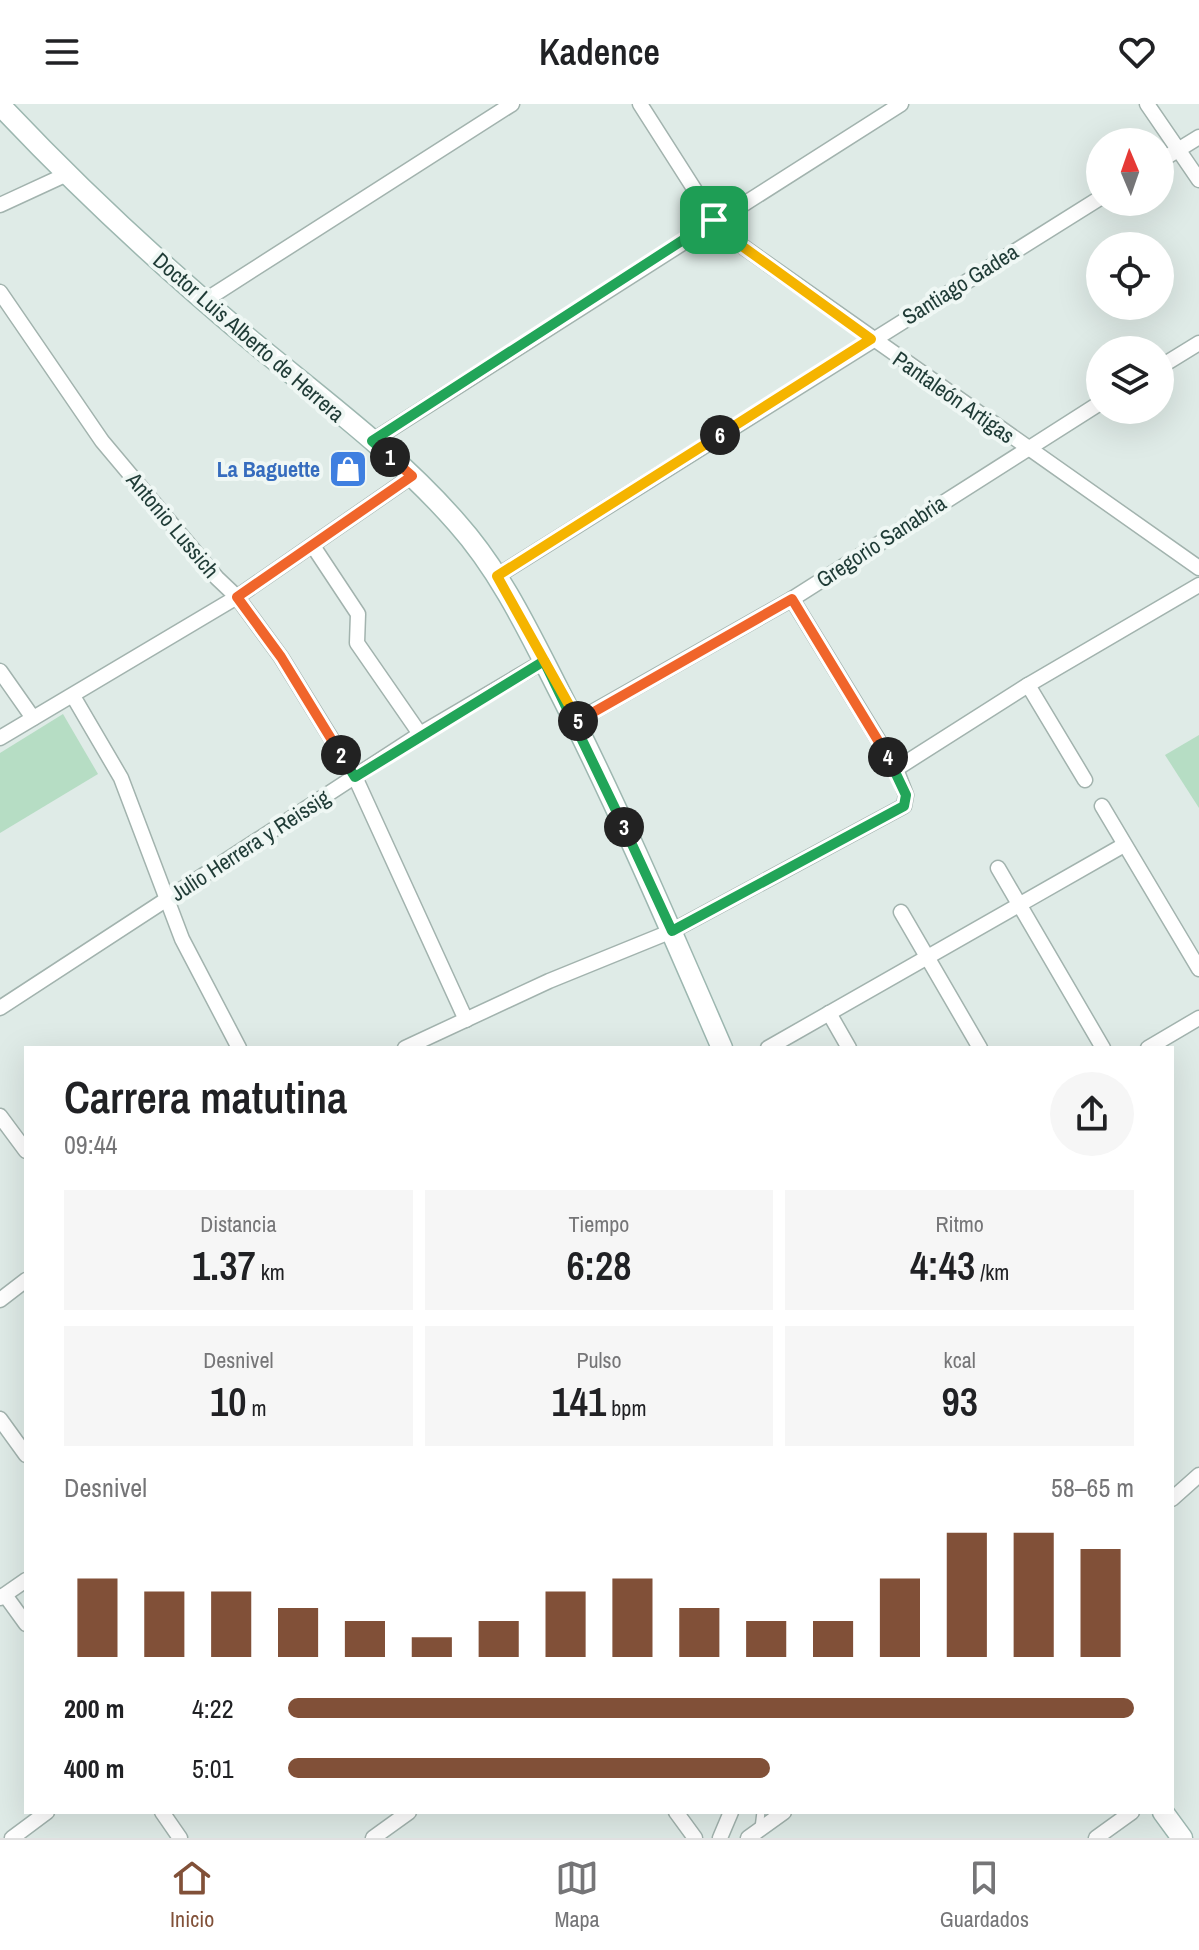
<!DOCTYPE html>
<html lang="es">
<meta charset="utf-8">
<style>
:root{--surface:#fff;--page:#f6f6f6;--text:#202124;--muted:#757577;--line:#e0e0e0;--accent:#815038}
body{margin:0;font-family:"Archivo Narrow",sans-serif;background:var(--page);color:var(--text);height:100vh;display:flex;flex-direction:column;font-size:30px;white-space:nowrap}
*{box-sizing:border-box;margin:0}
p{font-size:26px;color:var(--muted)}
.icon{flex:none;width:44px;height:44px;fill:none;stroke:currentColor;stroke-width:2;stroke-linecap:round;stroke-linejoin:round}
.map{position:relative;flex:1;overflow:hidden}
.side{position:absolute;left:24px;top:942px;width:1150px;height:768px;display:flex;flex-direction:column;background:var(--surface);border-radius:0px;box-shadow:0 8px 32px #0002}
.side>*{flex:none}
.needle{width:52px;rotate:358deg}
.tools{position:absolute;left:1086px;top:24px;display:grid;gap:16px}
.tools a{display:grid;place-items:center;width:88px;height:88px;border-radius:50%;background:var(--surface);box-shadow:0 8px 32px #0002;font-size:40px}
.pin{position:absolute;display:grid;place-items:center;width:68px;height:68px;color:#fff;margin:-34px;border-radius:16px;box-shadow:0 4px 12px #0006}
.km{position:absolute;width:40px;height:40px;margin:-20px;border-radius:50%;background:#222;color:#fff;font-size:22px;line-height:40px;text-align:center}
.round{display:grid;place-items:center;flex:none;width:84px;height:84px;border-radius:42px;background:var(--page)}
.summary{display:flex;align-items:center;justify-content:space-between;height:136px;padding:0 40px}
h1{font-size:44px;font-weight:600;line-height:60px}
.stats{display:grid;grid-template-columns:repeat(3,1fr);gap:12px;height:136px;padding:8px 40px}
.stats div{display:grid;align-content:center;border-radius:0px;background:var(--page);text-align:center}
.stats b{font-size:40px;font-weight:600}
.stats small{font-size:22px;font-weight:400}
.stats p{font-size:22px}
.chart{height:224px;padding:16px 40px}
.chart p{display:flex;justify-content:space-between}
.chart svg{width:100%;height:144px;margin-top:8px;stroke:var(--accent);stroke-width:6}
ul{padding:0 40px;list-style:none;font-size:26px}
li{display:grid;grid-template-columns:128px 96px 1fr;align-items:center;height:60px}
li i{height:20px;border-radius:10px;background:var(--accent)}
header{display:flex;justify-content:space-between;align-items:center;height:104px;padding:0 40px;background:var(--surface);font-size:36px;font-weight:600}
.dock{display:flex;justify-content:space-around;align-items:center;height:112px;border-top:2px solid var(--line);background:var(--surface);font-size:22px;color:var(--muted)}
.dock a{display:grid;justify-items:center;gap:4px}
.dock .current{color:var(--accent)}
.map>svg:first-child{display:block}
.green{fill:#b6ddc4}
.lines{fill:none;stroke-linecap:round;stroke-linejoin:round}
.lane-casing{stroke:#a2b3ae;stroke-width:10}
.street-casing{stroke:#a2b3ae;stroke-width:17}
.secondary-casing{stroke:#9db7b0;stroke-width:23}
.lane{stroke:#fff;stroke-width:7}
.street{stroke:#fff;stroke-width:14}
.secondary{stroke:#fff;stroke-width:20}
.split-1-casing{stroke:#fff;stroke-width:16}
.split-2-casing{stroke:#fff;stroke-width:16}
.split-3-casing{stroke:#fff;stroke-width:16}
.split-4-casing{stroke:#fff;stroke-width:16}
.split-5-casing{stroke:#fff;stroke-width:16}
.split-6-casing{stroke:#fff;stroke-width:16}
.split-7-casing{stroke:#fff;stroke-width:16}
.split-1{stroke:#22a559;stroke-width:10}
.split-2{stroke:#f0652b;stroke-width:10}
.split-3{stroke:#22a559;stroke-width:10}
.split-4{stroke:#22a559;stroke-width:10}
.split-5{stroke:#f0652b;stroke-width:10}
.split-6{stroke:#f5b400;stroke-width:10}
.split-7{stroke:#f5b400;stroke-width:10}
.labels{text-anchor:middle;stroke-width:8;stroke-linejoin:round;paint-order:stroke}
.street-label{font-size:22px;fill:#1f3b36;stroke:#eff7f4}
.shop-label{font-size:22px;font-weight:bold;fill:#366cbe;stroke:#eff7f4;text-anchor:end}
</style>
<header><svg class="icon" aria-label="menu" viewBox="0 0 24 24"><path d="M4 6h16M4 12h16M4 18h16"/></svg>Kadence<svg class="icon" aria-label="heart" viewBox="0 0 24 24"><path d="M12 20l-8-8c-3-5 5-10 8-4 3-6 11-1 8 4z"/></svg></header>
<div class="map">
<svg width="1199" height="1734" viewBox="0 0 1199 1734">
<rect width="100%" height="100%" fill="#dfebe7"/>
<!-- green -->
<g class="green">
<path d="M 63,610 L 98,670 L 0,729 L 0,649 Z"/>
<path d="M 1199,631 L 1199,704 L 1165,651 Z"/>
</g>
<g class="lines">
<defs>
<path id="lane" d="M 759,1724 L 761,1708"/>
<g id="street">
<path d="M 640,0 L 714,116 L 735,137 L 1199,464"/>
<path d="M 1147,0 L 1199,76"/>
<path d="M 1160,57 L 1199,33"/>
<path d="M 0,101 L 65,71"/>
<path d="M 0,188 L 102,337 L 217,474 L 237,493 L 281,553 L 355,673 L 466,916"/>
<path d="M 204,197 L 512,0"/>
<path d="M 1160,263 L 1199,239"/>
<path d="M 372,337 L 901,0"/>
<path d="M 313,442 L 358,510 L 357,539 L 420,630"/>
<path d="M 497,472 L 1100,94"/>
<path d="M 0,567 L 33,614"/>
<path d="M 1028,581 L 1085,676"/>
<path d="M 73,592 L 121,674 L 182,835 L 239,944"/>
<path d="M 575,618 L 792,495 L 1100,299"/>
<path d="M 0,634 L 237,493 L 412,372"/>
<path d="M 896,665 L 1028,581 L 1199,481"/>
<path d="M 1102,702 L 1199,865"/>
<path d="M 998,764 L 1103,944"/>
<path d="M 901,808 L 980,944"/>
<path d="M 0,904 L 420,630 L 544,557"/>
<path d="M 829,909 L 849,944"/>
<path d="M 405,944 L 549,877 L 672,827 L 904,702 L 906,691 L 896,665 L 792,495"/>
<path d="M 768,944 L 1124,741"/>
<path d="M 1148,944 L 1199,914"/>
<path d="M 0,1012 L 26,1047"/>
<path d="M 0,1196 L 26,1176"/>
<path d="M 0,1315 L 26,1351"/>
<path d="M 1172,1395 L 1199,1371"/>
<path d="M 5,1491 L 26,1520"/>
<path d="M 0,1494 L 26,1476"/>
<path d="M 162,1708 L 180,1734"/>
<path d="M 676,1708 L 695,1734"/>
<path d="M 12,1734 L 47,1708"/>
<path d="M 373,1734 L 409,1708"/>
<path d="M 720,1734 L 731,1708"/>
<path d="M 748,1734 L 784,1708"/>
<path d="M 1096,1734 L 1132,1708"/>
</g>
<g id="secondary">
<path d="M 0,1 C 78,84 161,161 248,234 C 319,293 396,349 457,419 C 499,466 527,524 555,579 C 616,698 669,822 722,944"/>
<path d="M 1163,1708 L 1182,1734"/>
</g>
</defs>
<!-- lane casing -->
<use href="#lane" class="lane-casing"/>
<!-- street casing -->
<use href="#street" class="street-casing"/>
<!-- secondary casing -->
<use href="#secondary" class="secondary-casing"/>
<!-- lane -->
<use href="#lane" class="lane"/>
<!-- street -->
<use href="#street" class="street"/>
<!-- secondary -->
<use href="#secondary" class="secondary"/>
</g>
<g class="lines">
<defs>
<path id="split-1" d="M 390,353 L 372,337 L 714,116"/>
<path id="split-2" d="M 341,651 L 281,553 L 237,493 L 412,372 L 390,353"/>
<path id="split-3" d="M 341,651 L 355,673 L 544,557 L 624,723"/>
<path id="split-4" d="M 624,723 L 672,827 L 904,702 L 906,691 L 888,653"/>
<path id="split-5" d="M 578,617 L 792,495 L 888,653"/>
<path id="split-6" d="M 578,617 L 497,472 L 720,331"/>
<path id="split-7" d="M 714,116 L 735,137 L 871,235 L 720,331"/>
</defs>
<!-- split-1 casing -->
<use href="#split-1" class="split-1-casing"/>
<!-- split-2 casing -->
<use href="#split-2" class="split-2-casing"/>
<!-- split-3 casing -->
<use href="#split-3" class="split-3-casing"/>
<!-- split-4 casing -->
<use href="#split-4" class="split-4-casing"/>
<!-- split-5 casing -->
<use href="#split-5" class="split-5-casing"/>
<!-- split-6 casing -->
<use href="#split-6" class="split-6-casing"/>
<!-- split-7 casing -->
<use href="#split-7" class="split-7-casing"/>
<!-- split-1 -->
<use href="#split-1" class="split-1"/>
<!-- split-2 -->
<use href="#split-2" class="split-2"/>
<!-- split-3 -->
<use href="#split-3" class="split-3"/>
<!-- split-4 -->
<use href="#split-4" class="split-4"/>
<!-- split-5 -->
<use href="#split-5" class="split-5"/>
<!-- split-6 -->
<use href="#split-6" class="split-6"/>
<!-- split-7 -->
<use href="#split-7" class="split-7"/>
</g>
<!-- icons -->
<defs>
<symbol id="shop-square" viewBox="-11 -11 22 22"><rect x="-9" y="-9" width="18" height="18" rx="4" fill="#3f7fe0" stroke="#eff7f4"/><path d="M-5-2.5h2.3a2.7 3.5 0 0 1 5.4 0H5L5.5 6h-11ZM-1.5-2.5h3a1.5 2.3 0 0 0-3 0Z" fill="#fff"/></symbol>
</defs>
<g fill-rule="evenodd">
<use href="#shop-square" x="326" y="343" width="44" height="44"/>
</g>
<g class="labels">
<!-- street labels -->
<g class="street-label">
<text transform="translate(960 180) rotate(-32)" y="8">Santiago Gadea</text>
<text transform="translate(249 233) rotate(41)" y="8">Doctor Luis Alberto de Herrera</text>
<text transform="translate(954 293) rotate(35)" y="8">Pantaleón Artigas</text>
<text transform="translate(173 421) rotate(50)" y="8">Antonio Lussich</text>
<text transform="translate(881 437) rotate(-33)" y="8">Gregorio Sanabria</text>
<text transform="translate(250 741) rotate(-33)" y="8">Julio Herrera y Reissig</text>
</g>
<!-- shop labels -->
<g class="shop-label">
<text x="320" y="373">La Baguette</text>
</g>
</g>
</svg>
<div class="tools">
<a><svg class="needle" viewBox="-14 -14 28 28"><path d="M0-13l5 13h-10z" fill="#e53935"/><path d="M0 13l5-13h-10z" fill="#757577"/></svg></a>
<a><svg class="icon" aria-label="locate" viewBox="0 0 24 24"><circle cx="12" cy="12" r="6"/><path d="M12 2v4M12 18v4M2 12h4M18 12h4"/></svg></a>
<a><svg class="icon" aria-label="layers" viewBox="0 0 24 24"><path d="M12 4l9 5-9 5-9-5zM3 14l9 5 9-5"/></svg></a>
</div>
<div class="pin" style="left:714px;top:116px;background:#1e9e55"><svg class="icon" aria-label="arrive" viewBox="0 0 24 24"><path d="M6 21V4h12l-3 4 3 4H6"/></svg></div>
<b class="km" style="left:390px;top:353px">1</b>
<b class="km" style="left:341px;top:651px">2</b>
<b class="km" style="left:624px;top:723px">3</b>
<b class="km" style="left:888px;top:653px">4</b>
<b class="km" style="left:578px;top:617px">5</b>
<b class="km" style="left:720px;top:331px">6</b>
<section class="side">
<div class="summary"><div><h1>Carrera matutina</h1><p>09:44</p></div><a class="round"><svg class="icon" aria-label="share" viewBox="0 0 24 24"><path d="M12 15V3M7 8l5-5 5 5M5 13v7h14v-7"/></svg></a></div>
<div class="stats">
<div><p>Distancia</p><b>1.37<small> km</small></b></div>
<div><p>Tiempo</p><b>6:28</b></div>
<div><p>Ritmo</p><b>4:43<small> /km</small></b></div>
</div>
<div class="stats">
<div><p>Desnivel</p><b>10<small> m</small></b></div>
<div><p>Pulso</p><b>141<small> bpm</small></b></div>
<div><p>kcal</p><b>93</b></div>
</div>
<div class="chart"><p><span>Desnivel</span>58–65 m</p>
<svg viewBox="0 0 160 44" preserveAspectRatio="none"><path d="M5 44V20M15 44V24M25 44V24M35 44V29M45 44V33M55 44V38M65 44V33M75 44V24M85 44V20M95 44V29M105 44V33M115 44V33M125 44V20M135 44V6M145 44V6M155 44V11"/></svg>
</div>
<ul>
<li><b>200 m</b>4:22<i style="width:100%"></i></li>
<li><b>400 m</b>5:01<i style="width:57%"></i></li>
</ul>
</section>
</div>
<nav class="dock">
<a class="current"><svg class="icon" aria-label="home" viewBox="0 0 24 24"><path d="M3 11l9-7 9 7M6 9v11h12V9"/></svg>Inicio</a>
<a><svg class="icon" aria-label="map" viewBox="0 0 24 24"><path d="M3 6l6-2 6 2 6-2v14l-6 2-6-2-6 2zM9 4v14M15 6v14"/></svg>Mapa</a>
<a><svg class="icon" aria-label="saved" viewBox="0 0 24 24"><path d="M7 4h10v16l-5-4-5 4z"/></svg>Guardados</a>
</nav>
